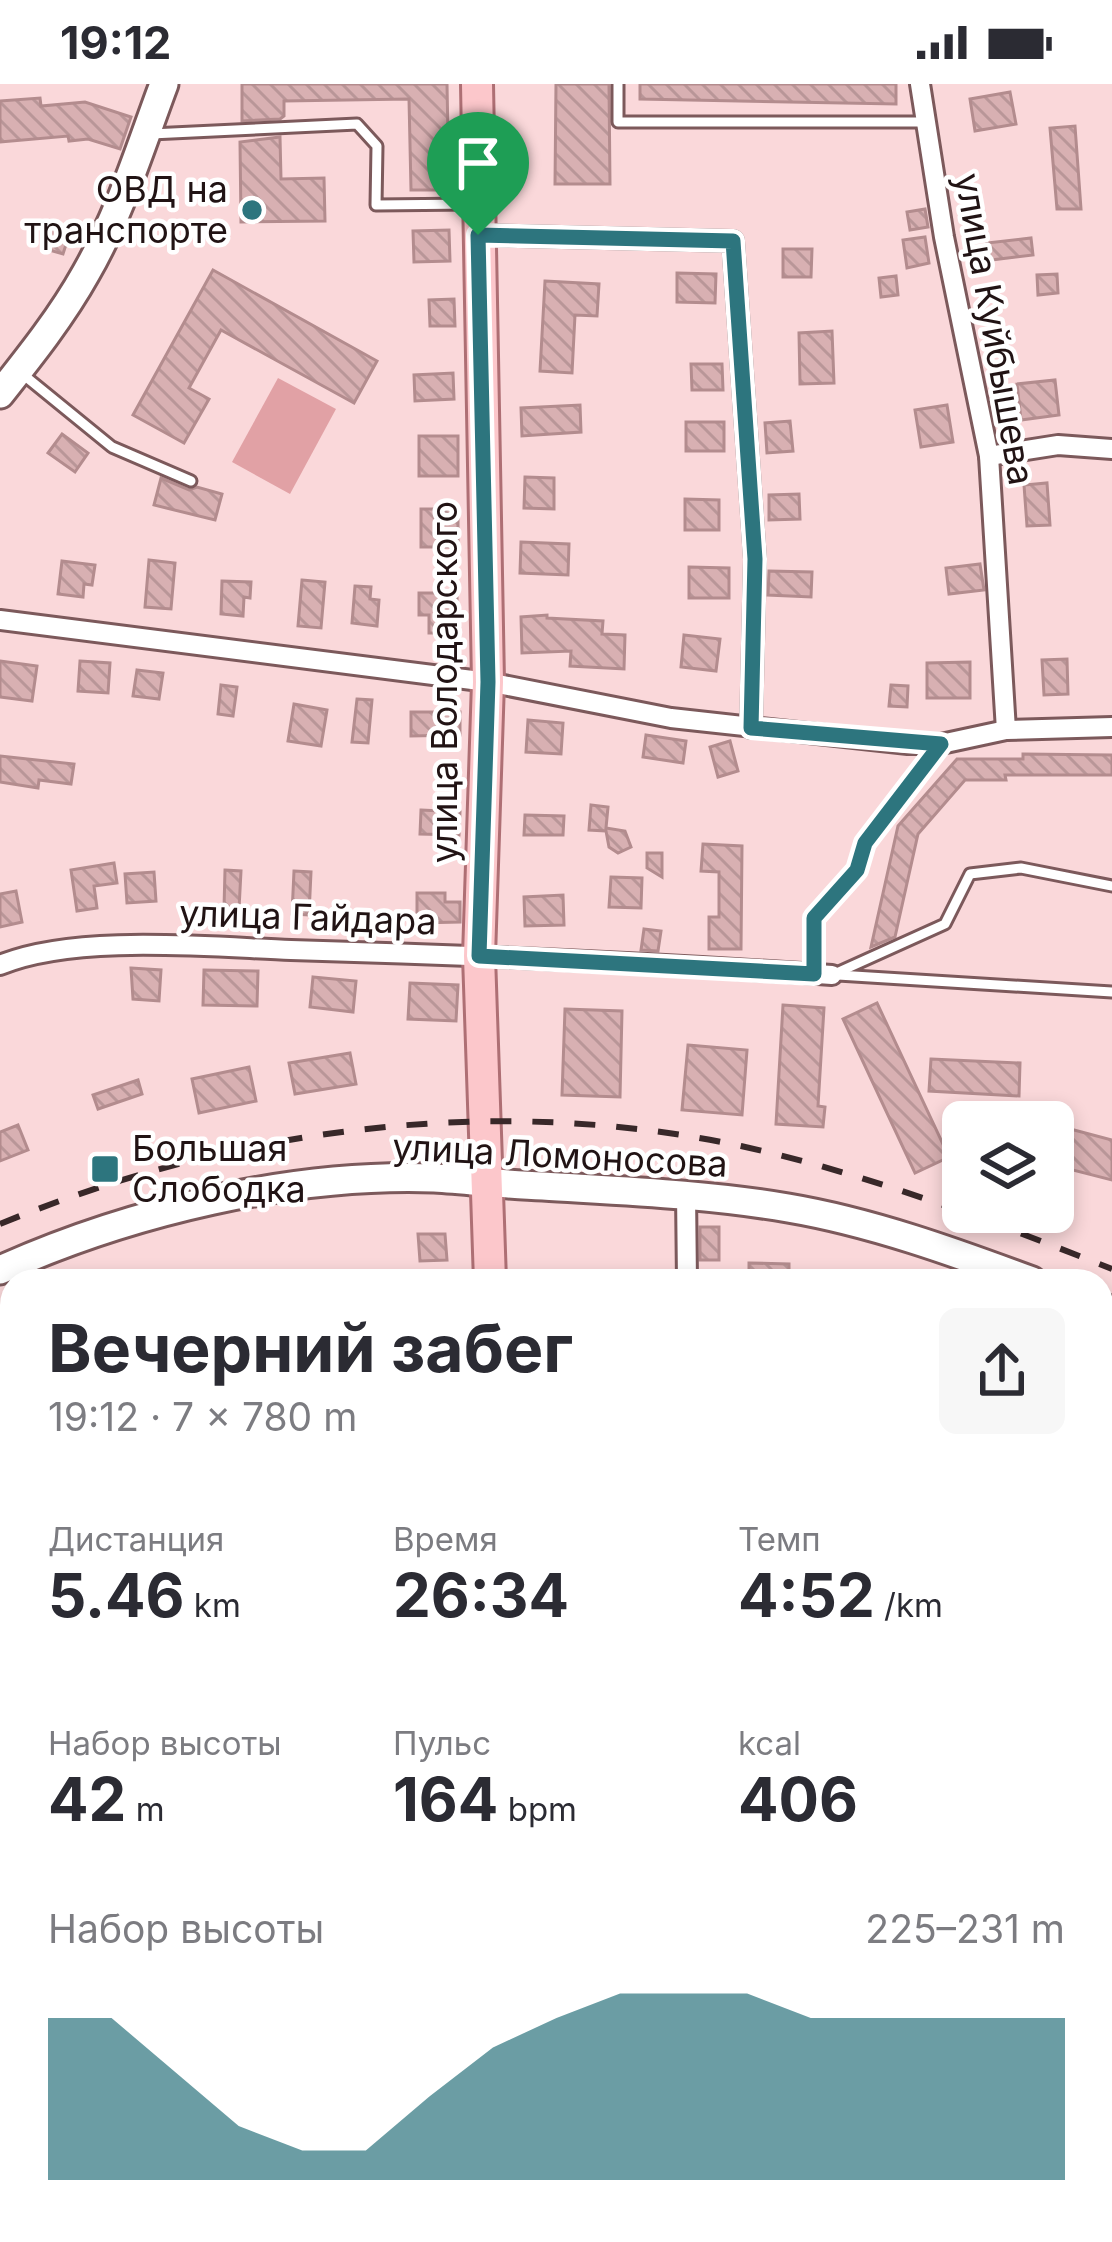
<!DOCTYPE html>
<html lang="ru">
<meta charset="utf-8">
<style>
:root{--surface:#fff;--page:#f7f7f7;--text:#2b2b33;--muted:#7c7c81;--accent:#2d757e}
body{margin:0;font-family:Inter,sans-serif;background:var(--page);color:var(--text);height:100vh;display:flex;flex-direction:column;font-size:45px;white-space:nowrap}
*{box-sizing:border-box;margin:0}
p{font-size:39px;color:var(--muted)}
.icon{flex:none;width:66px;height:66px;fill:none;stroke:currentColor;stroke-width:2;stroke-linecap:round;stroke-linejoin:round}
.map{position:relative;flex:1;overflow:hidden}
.side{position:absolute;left:0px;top:1185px;width:1113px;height:975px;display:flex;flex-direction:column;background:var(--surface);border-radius:36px 36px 0 0;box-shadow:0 6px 18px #0003}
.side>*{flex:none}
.controls{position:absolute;left:942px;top:1017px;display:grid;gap:24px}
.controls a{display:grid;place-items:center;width:132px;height:132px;border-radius:18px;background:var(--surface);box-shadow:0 6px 18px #0003;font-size:60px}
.pin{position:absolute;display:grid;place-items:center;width:102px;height:102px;color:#fff;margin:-123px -51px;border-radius:50% 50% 50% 0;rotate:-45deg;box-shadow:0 0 12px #0007}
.pin .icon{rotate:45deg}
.round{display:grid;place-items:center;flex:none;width:126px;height:126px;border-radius:18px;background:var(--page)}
.headline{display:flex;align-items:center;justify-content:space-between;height:204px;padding:0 48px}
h1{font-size:66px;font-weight:700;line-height:90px}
.figures{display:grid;grid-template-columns:repeat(3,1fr);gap:18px;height:204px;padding:12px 48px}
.figures div{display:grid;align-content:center}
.figures b{font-size:60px;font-weight:700}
.figures small{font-size:33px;font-weight:400}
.figures p{font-size:33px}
.chart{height:336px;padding:24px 48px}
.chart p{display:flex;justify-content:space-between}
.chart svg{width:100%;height:216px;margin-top:12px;fill:var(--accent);opacity:.7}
.status{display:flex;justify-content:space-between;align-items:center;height:84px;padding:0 60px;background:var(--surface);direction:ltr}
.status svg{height:33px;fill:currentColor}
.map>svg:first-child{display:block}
.green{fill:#e1a1a5}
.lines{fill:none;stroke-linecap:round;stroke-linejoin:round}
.stream{stroke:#81d4de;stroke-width:6}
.river{stroke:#81d4de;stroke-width:36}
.building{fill:url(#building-back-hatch);stroke:#b38c8e;stroke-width:3}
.lane-casing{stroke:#7c595b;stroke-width:15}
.street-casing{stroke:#7c595b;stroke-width:24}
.secondary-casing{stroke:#7c595b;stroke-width:33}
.primary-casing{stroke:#ae6f74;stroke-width:36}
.path{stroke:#977e80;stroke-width:3;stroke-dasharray:3 9;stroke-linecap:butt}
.lane{stroke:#fff;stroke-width:9}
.street{stroke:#fff;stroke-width:18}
.secondary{stroke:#fff;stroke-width:27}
.primary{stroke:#fcc7cb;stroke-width:30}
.rail{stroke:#382829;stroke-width:6;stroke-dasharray:21 21;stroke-linecap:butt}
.route-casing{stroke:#fff;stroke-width:24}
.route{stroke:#2d757e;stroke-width:15}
.poi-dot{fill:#2d757e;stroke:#fff;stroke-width:4.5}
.labels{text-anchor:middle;stroke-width:9;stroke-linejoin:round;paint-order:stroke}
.poi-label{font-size:36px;fill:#211314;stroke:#fff;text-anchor:end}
.street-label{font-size:36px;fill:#211314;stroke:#fff}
</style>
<div class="status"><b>19:12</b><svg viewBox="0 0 49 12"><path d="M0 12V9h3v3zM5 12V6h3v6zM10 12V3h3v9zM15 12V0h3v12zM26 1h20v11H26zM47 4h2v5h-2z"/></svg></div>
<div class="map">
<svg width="1112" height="2158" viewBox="0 0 1112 2158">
<defs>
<pattern id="building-back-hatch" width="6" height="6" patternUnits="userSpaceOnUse" patternTransform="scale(3)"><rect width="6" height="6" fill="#d8b0b2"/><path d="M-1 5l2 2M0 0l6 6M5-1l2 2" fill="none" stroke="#b99698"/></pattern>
</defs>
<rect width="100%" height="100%" fill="#fad8da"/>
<!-- green -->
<path class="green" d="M 278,294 L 336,325 L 290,410 L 232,378 Z"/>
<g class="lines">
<!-- stream -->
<path class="stream" d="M 1101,1961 L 1112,1961"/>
<!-- river -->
<g class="river">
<path d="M 238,2148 L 239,2158"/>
<path d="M 592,2158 L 594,2148"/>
</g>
</g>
<!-- building -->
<g class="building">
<path d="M 242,0 L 447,0 L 449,106 L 411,106 L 409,15 L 284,17 L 284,32 L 280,35 L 242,37 Z"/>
<path d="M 556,0 L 609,0 L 610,100 L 555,100 Z"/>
<path d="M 640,0 L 896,0 L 896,20 L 640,15 Z"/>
<path d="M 1010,8 L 1016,40 L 975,47 L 970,15 Z"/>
<path d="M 40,14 L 41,22 L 85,18 L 131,33 L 120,65 L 88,55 L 69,57 L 68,52 L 0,58 L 0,17 Z"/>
<path d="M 1075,42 L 1081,125 L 1057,125 L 1050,44 Z"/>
<path d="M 280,53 L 281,95 L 324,94 L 325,137 L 241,138 L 240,58 Z"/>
<path d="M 925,125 L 928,143 L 910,146 L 907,128 Z"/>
<path d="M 49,142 L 70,148 L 63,170 L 42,164 Z"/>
<path d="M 449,146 L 450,177 L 414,178 L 413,147 Z"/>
<path d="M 925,153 L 929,179 L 907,184 L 903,156 Z"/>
<path d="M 1031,154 L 1033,171 L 991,176 L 987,159 Z"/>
<path d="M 783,165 L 812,165 L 811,193 L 783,193 Z"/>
<path d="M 213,186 L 377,277 L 354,319 L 221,246 L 189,304 L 209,315 L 184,359 L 133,331 Z"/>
<path d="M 677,189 L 716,190 L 715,219 L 677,218 Z"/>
<path d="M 1057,190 L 1058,209 L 1038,211 L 1037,191 Z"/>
<path d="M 896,192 L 898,211 L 881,213 L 879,194 Z"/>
<path d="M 545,197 L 599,200 L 597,232 L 575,231 L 572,289 L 540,287 Z"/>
<path d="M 454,215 L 455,242 L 430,242 L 429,216 Z"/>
<path d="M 832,247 L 834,299 L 800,300 L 799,249 Z"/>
<path d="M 691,280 L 722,280 L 723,306 L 692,306 Z"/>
<path d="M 453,289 L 454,315 L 415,317 L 414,291 Z"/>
<path d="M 1055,296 L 1059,331 L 1021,336 L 1017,300 Z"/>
<path d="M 580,321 L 581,348 L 522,352 L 521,324 Z"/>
<path d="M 947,321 L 953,358 L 921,363 L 915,326 Z"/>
<path d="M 790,337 L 793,367 L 767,369 L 765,339 Z"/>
<rect x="686" y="338" width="38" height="29"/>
<path d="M 62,350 L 88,369 L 75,388 L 48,369 Z"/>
<rect x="419" y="352" width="39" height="40"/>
<path d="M 525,393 L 554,394 L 554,425 L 524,424 Z"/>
<path d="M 161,394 L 189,406 L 197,403 L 222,410 L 215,436 L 154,421 Z"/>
<path d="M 1047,399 L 1050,441 L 1027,442 L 1024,401 Z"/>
<path d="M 799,410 L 800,435 L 769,436 L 769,411 Z"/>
<path d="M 685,415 L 719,416 L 719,446 L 685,446 Z"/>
<rect x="421" y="425" width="37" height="38"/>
<path d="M 521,458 L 569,460 L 568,491 L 520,489 Z"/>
<path d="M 149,476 L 175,479 L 171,525 L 145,523 Z"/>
<path d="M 62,477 L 95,481 L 92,501 L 84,500 L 83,513 L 58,510 Z"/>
<path d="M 980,480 L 984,506 L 949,510 L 946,484 Z"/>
<path d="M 689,483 L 729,484 L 729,514 L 689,514 Z"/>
<path d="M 769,487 L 812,488 L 811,513 L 768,511 Z"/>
<path d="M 302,496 L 325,498 L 321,544 L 298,542 Z"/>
<path d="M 222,497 L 251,498 L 250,514 L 244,513 L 243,532 L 221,530 Z"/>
<path d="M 355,502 L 371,503 L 370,515 L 379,516 L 377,542 L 352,539 Z"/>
<path d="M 419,509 L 457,509 L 457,538 L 445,538 L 445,549 L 429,549 L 429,531 L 419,531 Z"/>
<path d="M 547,531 L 547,534 L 603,537 L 602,550 L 625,551 L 624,585 L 570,582 L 571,567 L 522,569 L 521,533 Z"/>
<path d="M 684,551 L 720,555 L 716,587 L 681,583 Z"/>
<path d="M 1067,575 L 1068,610 L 1044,611 L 1042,576 Z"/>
<path d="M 0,577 L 37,582 L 32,617 L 0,613 Z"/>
<path d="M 80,577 L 110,579 L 108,609 L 78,607 Z"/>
<path d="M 970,578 L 970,614 L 927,614 L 927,579 Z"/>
<path d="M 137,586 L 163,589 L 159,615 L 133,612 Z"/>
<path d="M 221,601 L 237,603 L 233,632 L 218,630 Z"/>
<path d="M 891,601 L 908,602 L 907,623 L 889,622 Z"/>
<path d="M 357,615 L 372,616 L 368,659 L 352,658 Z"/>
<path d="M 294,620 L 327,626 L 321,662 L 288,657 Z"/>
<path d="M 411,628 L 460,628 L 460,651 L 411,652 Z"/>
<path d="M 528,636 L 563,639 L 561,670 L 526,668 Z"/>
<path d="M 646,651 L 686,657 L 683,679 L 643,673 Z"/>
<path d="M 730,657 L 738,687 L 718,693 L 710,663 Z"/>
<path d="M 1023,670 L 1112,671 L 1112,691 L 1005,691 L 1006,696 L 965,696 L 918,750 L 895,853 L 871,863 L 898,742 L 957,675 L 1023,675 Z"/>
<path d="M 0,672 L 74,680 L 71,700 L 39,696 L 38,704 L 0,698 Z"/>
<path d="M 591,721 L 608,723 L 606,744 L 625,747 L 631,763 L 618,769 L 609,763 L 606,747 L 589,746 Z"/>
<path d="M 421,726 L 460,728 L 459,751 L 420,750 Z"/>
<path d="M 525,731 L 564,732 L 563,751 L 524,751 Z"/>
<path d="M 703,760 L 742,762 L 741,865 L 709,865 L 709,833 L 719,833 L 719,788 L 701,787 Z"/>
<path d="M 647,769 L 662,769 L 662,793 L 647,784 Z"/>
<path d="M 114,779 L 117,799 L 94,802 L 97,824 L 77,827 L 71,786 Z"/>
<path d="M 225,786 L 241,787 L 239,825 L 224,824 Z"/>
<path d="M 294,787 L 311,788 L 309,831 L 292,830 Z"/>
<path d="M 154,788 L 156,817 L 127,819 L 125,790 Z"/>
<path d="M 611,793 L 642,794 L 641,824 L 609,823 Z"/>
<path d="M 16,807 L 22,838 L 0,843 L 0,810 Z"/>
<path d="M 417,809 L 445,809 L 445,818 L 460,818 L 460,838 L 417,839 Z"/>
<path d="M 563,811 L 564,841 L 525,842 L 524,813 Z"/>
<path d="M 644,845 L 661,847 L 658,867 L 641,866 Z"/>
<path d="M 131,884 L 161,886 L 159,917 L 133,915 Z"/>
<path d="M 204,886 L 258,887 L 257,922 L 203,921 Z"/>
<path d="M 313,893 L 356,897 L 353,928 L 310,923 Z"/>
<path d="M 410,899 L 458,901 L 456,937 L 408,935 Z"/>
<path d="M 877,919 L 949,1073 L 915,1089 L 843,935 Z"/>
<path d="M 783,921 L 824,924 L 818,1022 L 825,1023 L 823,1043 L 776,1040 Z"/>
<path d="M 565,925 L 622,927 L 620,1013 L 562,1011 Z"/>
<path d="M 688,961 L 747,966 L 742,1031 L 682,1026 Z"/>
<path d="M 350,969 L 356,1000 L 295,1010 L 289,979 Z"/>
<path d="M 931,975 L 1020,979 L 1019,1012 L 929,1007 Z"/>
<path d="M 249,983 L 256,1017 L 199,1029 L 192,995 Z"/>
<path d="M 138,996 L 142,1010 L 98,1025 L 93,1011 Z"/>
<path d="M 18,1041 L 28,1066 L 0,1077 L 0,1048 Z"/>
<path d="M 1059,1042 L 1112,1056 L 1112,1096 L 1053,1081 Z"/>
<rect x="700" y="1143" width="19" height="33"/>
<path d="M 418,1150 L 445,1150 L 447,1176 L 420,1177 Z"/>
<path d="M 749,1179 L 789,1180 L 789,1197 L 749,1197 Z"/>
</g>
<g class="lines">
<defs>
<g id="lane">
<path d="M 618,0 L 618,38 L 925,38"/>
<path d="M 151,50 L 357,40 L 377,62 L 376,121 L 471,120"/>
<path d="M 20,288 L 112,363 L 191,397"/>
<path d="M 814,890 L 815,834 L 857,786 L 865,759 L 941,660"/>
<path d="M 832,891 L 945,840 L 970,790 L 1021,784 L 1112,802"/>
<path d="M 838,891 L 1112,908"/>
<path d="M 0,1707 L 12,1696"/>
</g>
<g id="street">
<path d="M 920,0 L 944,153 L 989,372 L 1006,646"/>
<path d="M 478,151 L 733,157 L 755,475 L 751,644"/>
<path d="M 989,372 L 1058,361 L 1112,365"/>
<path d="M 0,536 L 488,598 L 671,634 L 908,660 L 941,660 L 1006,646 L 1112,643"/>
<path d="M 0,881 C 74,850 209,863 291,866 C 472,871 652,879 832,891"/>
<path d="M 686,1109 L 687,1197"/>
<path d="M 0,1568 L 12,1561"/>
<path d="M 0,1598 L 12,1609"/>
<path d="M 0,2097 L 12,2090"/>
<path d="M 1033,2148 L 1034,2158"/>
<path d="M 674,2158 L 675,2148"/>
</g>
<g id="secondary">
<path d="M 0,310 C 31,271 62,232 86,189 C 120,130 140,64 164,0"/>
<path d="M 0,1186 C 129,1128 291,1089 434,1094 C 470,1096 506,1101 543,1102 C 625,1107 706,1110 788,1124 C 871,1138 954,1168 1032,1197"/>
<path d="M 1101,1223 L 1112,1227"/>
</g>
<g id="primary">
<path d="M 477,0 L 488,598 L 479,872 L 490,1197"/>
<path d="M 493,2158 L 494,2148"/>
</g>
</defs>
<!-- lane casing -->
<use href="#lane" class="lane-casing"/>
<!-- street casing -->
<use href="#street" class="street-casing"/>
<!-- secondary casing -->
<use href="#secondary" class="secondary-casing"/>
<!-- primary casing -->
<use href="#primary" class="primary-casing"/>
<!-- path -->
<g class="path">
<path d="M 1101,1250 L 1112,1255"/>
<path d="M 192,2148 L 193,2158"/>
</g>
<!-- lane -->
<use href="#lane" class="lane"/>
<!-- street -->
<use href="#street" class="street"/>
<!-- secondary -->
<use href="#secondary" class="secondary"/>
<!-- primary -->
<use href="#primary" class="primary"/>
<!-- rail -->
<path class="rail" d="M 0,1140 C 233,1044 493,1009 741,1062 C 868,1090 991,1137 1112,1185"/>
</g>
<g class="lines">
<defs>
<path id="route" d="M 478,151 L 733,157 L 755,475 L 751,644 L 941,660 L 865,759 L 857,786 L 814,834 L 814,890 L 479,872 L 488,598 Z"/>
</defs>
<!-- route casing -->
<use href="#route" class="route-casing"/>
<!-- route -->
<use href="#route" class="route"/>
</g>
<!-- markers -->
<g class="poi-dot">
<circle cx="252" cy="126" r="12"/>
<rect x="90" y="1070" width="30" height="30" rx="6"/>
</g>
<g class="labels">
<!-- poi labels -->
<g class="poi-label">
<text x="228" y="118">ОВД на<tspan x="228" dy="41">транспорте</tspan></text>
<text x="132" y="1077" text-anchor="start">Большая<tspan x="132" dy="41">Слободка</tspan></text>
</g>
<!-- street labels -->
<g class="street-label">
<text transform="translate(995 245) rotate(80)" y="13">улица Куйбышева</text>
<text transform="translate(444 598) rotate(-90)" y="13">улица Володарского</text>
<text transform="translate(308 833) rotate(2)" y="13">улица Гайдара</text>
<text transform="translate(560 1071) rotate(3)" y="13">улица Ломоносова</text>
</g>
</g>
</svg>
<div class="controls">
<a><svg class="icon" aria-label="layers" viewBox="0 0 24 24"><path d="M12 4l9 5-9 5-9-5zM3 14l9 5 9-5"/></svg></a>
</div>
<div class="pin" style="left:478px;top:151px;background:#1e9e55"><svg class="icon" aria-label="arrive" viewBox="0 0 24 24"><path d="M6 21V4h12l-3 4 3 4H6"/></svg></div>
<section class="side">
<div class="headline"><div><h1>Вечерний забег</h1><p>19:12 · 7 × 780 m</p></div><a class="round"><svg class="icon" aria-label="share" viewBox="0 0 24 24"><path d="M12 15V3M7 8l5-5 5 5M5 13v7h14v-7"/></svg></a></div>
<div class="figures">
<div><p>Дистанция</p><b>5.46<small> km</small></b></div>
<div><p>Время</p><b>26:34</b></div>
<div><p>Темп</p><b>4:52<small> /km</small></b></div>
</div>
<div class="figures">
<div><p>Набор высоты</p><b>42<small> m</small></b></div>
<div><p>Пульс</p><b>164<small> bpm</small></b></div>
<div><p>kcal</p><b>406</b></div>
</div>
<div class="chart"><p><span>Набор высоты</span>225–231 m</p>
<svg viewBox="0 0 160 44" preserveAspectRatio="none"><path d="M0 44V11L10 11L20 22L30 33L40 38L50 38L60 27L70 17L80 11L90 6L100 6L110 6L120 11L130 11L140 11L150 11L160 11V44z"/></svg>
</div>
</section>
</div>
